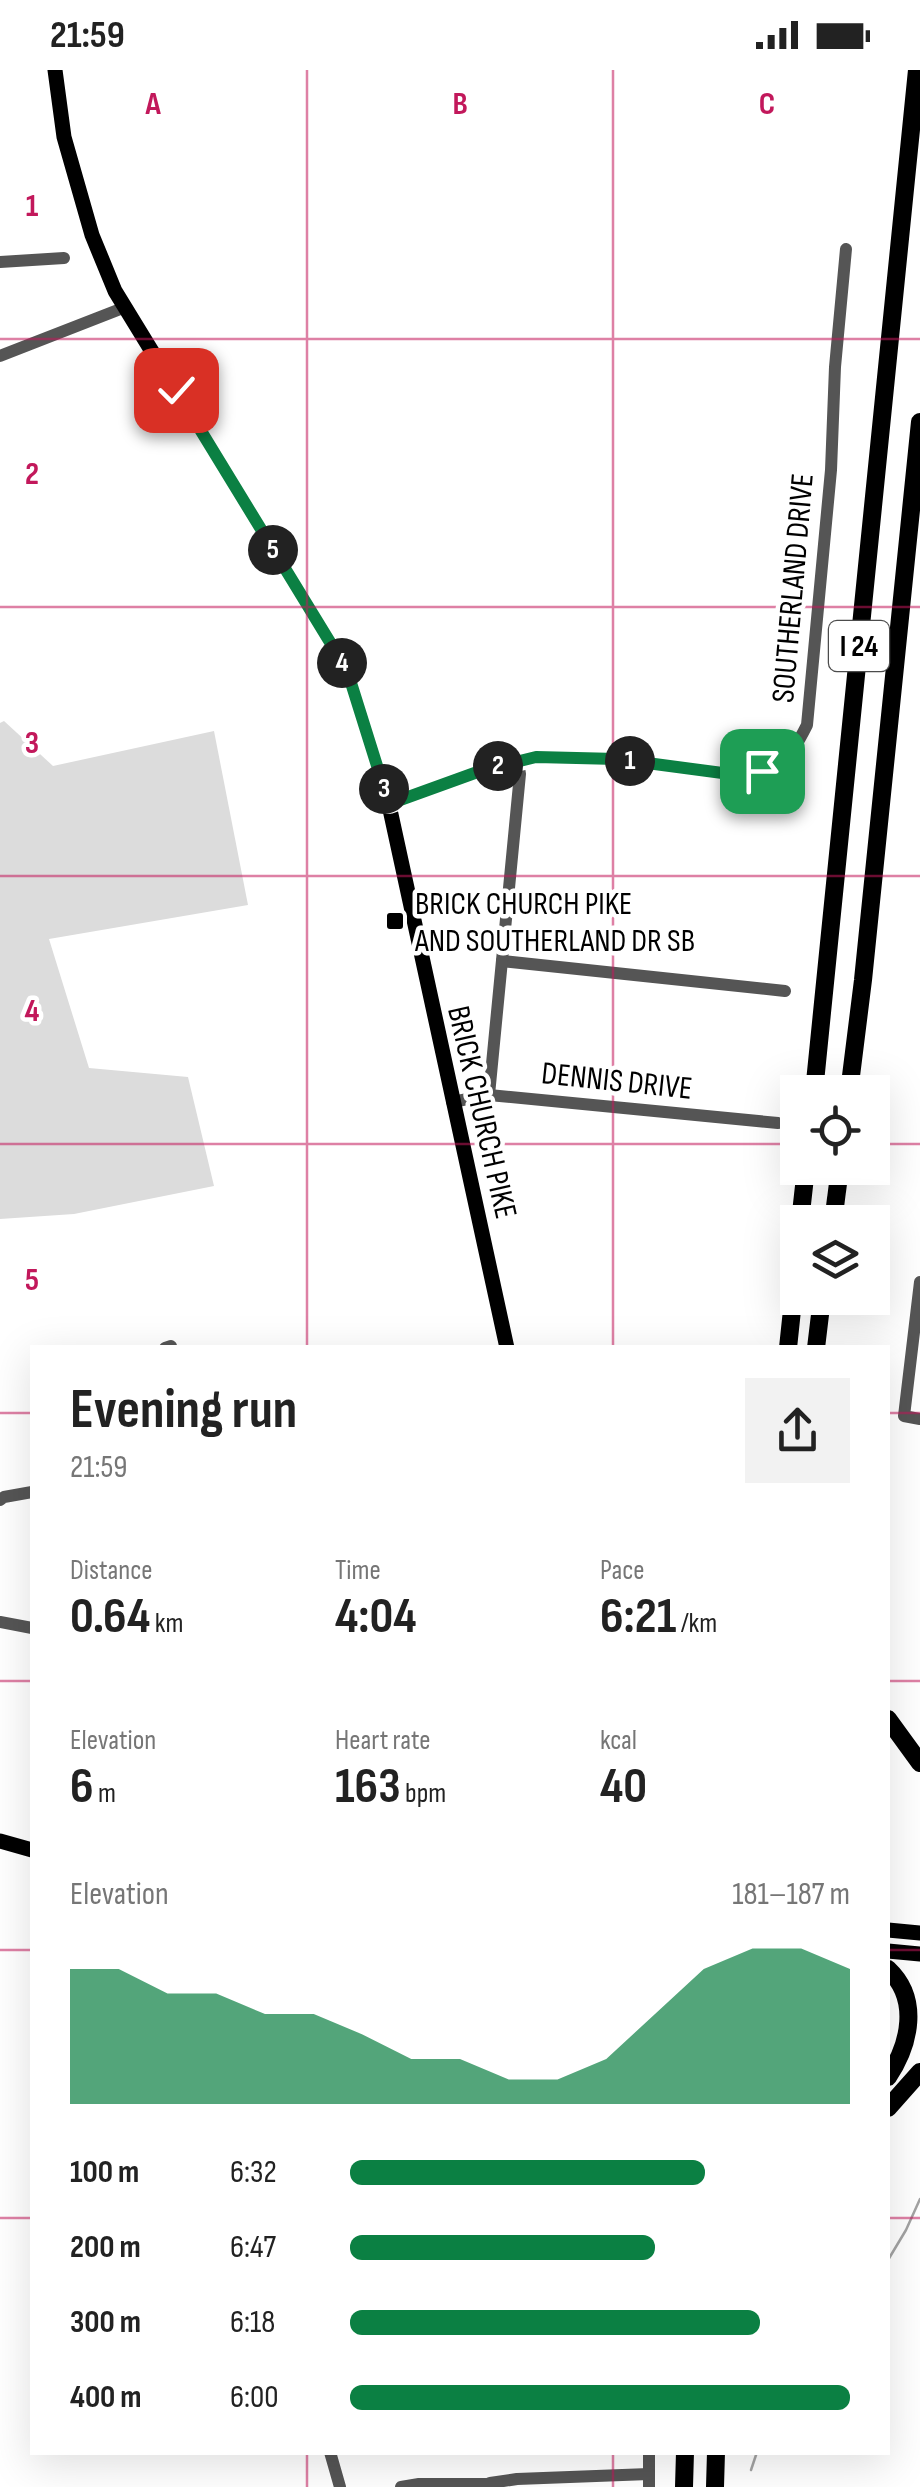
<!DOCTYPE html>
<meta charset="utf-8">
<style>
:root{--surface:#fff;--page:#f2f2f2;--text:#222;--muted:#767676;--accent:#0b8043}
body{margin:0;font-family:"Sofia Sans Condensed",sans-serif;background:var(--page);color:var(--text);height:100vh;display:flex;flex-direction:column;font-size:38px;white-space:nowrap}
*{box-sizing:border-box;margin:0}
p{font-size:32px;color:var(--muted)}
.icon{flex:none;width:55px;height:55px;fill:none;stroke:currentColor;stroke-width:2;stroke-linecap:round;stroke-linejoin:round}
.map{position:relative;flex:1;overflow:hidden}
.panel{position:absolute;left:30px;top:1275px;width:860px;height:1110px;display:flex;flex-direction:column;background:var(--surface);border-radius:0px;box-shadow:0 10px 40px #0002}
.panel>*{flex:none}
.controls{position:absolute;left:780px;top:1005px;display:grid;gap:20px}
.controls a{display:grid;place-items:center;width:110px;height:110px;border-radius:0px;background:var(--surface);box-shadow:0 10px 40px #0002;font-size:50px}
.pin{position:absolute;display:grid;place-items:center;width:85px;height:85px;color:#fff;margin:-42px;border-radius:20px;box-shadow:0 5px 15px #0006}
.km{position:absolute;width:50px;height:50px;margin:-25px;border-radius:50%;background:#222;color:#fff;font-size:28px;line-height:50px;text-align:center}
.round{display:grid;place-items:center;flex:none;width:105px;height:105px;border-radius:0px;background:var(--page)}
.headline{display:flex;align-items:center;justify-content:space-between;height:170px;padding:0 40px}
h1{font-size:55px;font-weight:700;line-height:75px}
.stats{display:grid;grid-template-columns:repeat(3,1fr);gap:15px;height:170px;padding:10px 40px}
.stats div{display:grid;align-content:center}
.stats b{font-size:50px;font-weight:700}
.stats small{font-size:28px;font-weight:400}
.stats p{font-size:28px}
.chart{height:280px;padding:20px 40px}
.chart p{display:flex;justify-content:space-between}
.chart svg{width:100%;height:180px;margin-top:10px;fill:var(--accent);opacity:.7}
ul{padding:0 40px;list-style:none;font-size:32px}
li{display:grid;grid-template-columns:160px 120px 1fr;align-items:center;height:75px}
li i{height:25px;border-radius:12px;background:var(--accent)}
.status{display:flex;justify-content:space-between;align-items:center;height:70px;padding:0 50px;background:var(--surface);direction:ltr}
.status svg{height:28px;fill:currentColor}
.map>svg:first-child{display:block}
.green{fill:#dcdcdc}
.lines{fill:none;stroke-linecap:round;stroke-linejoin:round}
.stream{stroke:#a3a3a3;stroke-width:2.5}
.minor{stroke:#555;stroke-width:12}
.major{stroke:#000;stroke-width:15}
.highway{stroke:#000;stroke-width:18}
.route-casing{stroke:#fff;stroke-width:20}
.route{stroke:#0b8043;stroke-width:12}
.grid{fill:none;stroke:#c2185b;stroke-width:2.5;stroke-opacity:0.55}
.poi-dot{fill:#000;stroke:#fff;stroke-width:4}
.labels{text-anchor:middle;stroke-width:9;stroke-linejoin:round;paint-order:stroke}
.shield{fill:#fff;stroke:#4c4c4c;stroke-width:2.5}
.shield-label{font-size:30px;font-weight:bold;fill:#000}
.street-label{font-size:32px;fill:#000;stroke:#fff}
.poi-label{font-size:32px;fill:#000;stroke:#fff;text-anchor:start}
.grid-label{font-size:32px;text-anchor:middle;font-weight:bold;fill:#c2185b;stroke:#fff;stroke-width:9;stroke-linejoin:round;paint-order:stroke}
</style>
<div class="status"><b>21:59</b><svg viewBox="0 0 49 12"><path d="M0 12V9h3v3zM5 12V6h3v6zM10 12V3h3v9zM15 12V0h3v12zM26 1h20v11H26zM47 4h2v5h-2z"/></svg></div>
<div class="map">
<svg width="920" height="2417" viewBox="0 0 920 2417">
<rect width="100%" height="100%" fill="#fff"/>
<!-- green -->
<path class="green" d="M 4,651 L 53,696 L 214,661 L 248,835 L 49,869 L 89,998 L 188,1007 L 214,1116 L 74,1144 L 0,1149 L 0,653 Z"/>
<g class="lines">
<!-- stream -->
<g class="stream">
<path d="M 888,2190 L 906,2160 L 920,2129"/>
<path d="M 751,2400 L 757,2382"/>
</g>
<!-- minor -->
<g class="minor">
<path d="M 0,192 L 64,188"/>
<path d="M 0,286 L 123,238"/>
<path d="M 389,735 C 436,717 485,693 536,687 C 561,685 596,687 621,690 C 663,694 736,715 774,696 C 790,688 799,671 807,655 L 831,400 L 835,297 L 846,179"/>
<path d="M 502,891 L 785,921"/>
<path d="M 489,1025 L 520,704 L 518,692"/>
<path d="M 452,1032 L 489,1025 L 778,1053"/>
<path d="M 920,1212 L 904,1346 L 920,1349"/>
<path d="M 165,1278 L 171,1276"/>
<path d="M 0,1430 L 4,1427 L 32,1422"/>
<path d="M 0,1552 L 32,1558"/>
<path d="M 330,2382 L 340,2417"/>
<path d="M 649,2382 L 649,2417"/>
<path d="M 490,2413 L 517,2409 L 649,2404"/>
<path d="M 401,2417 L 419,2414 L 497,2414"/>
</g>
<!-- major -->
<g class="major">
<path d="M 55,0 L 64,67 L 92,165 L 115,221 L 347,600 L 389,735 L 507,1278"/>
<path d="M 0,1771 L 32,1780"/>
<path d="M 888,1860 L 920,1863"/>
<path d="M 888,1881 L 920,1884"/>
</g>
<!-- highway -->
<g class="highway">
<path d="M 814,1022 L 917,0"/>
<path d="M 849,1022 L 863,910 L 920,352"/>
<path d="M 800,1152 L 806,1098"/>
<path d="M 833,1152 L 840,1098"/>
<path d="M 788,1278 L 798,1183"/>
<path d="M 816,1278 L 822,1228"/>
<path d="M 888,1649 L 920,1693"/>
<path d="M 888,1899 C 920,1929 910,1974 888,2007"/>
<path d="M 888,2038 L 920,2002"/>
<path d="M 684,2417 L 685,2382"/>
<path d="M 715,2417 L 716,2382"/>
</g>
</g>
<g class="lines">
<defs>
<path id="route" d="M 176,320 L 347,600 L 389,734 L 483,700 L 536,687 L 617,689 L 730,704 L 762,701"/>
</defs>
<!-- route casing -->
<use href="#route" class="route-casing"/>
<!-- route -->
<use href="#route" class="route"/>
</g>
<!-- grid -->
<path class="grid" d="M 307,0 L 307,1278M 613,0 L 613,1278M 0,269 L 920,269M 0,537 L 920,537M 0,806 L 920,806M 0,1074 L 798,1074M 872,1074 L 920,1074M 0,1343 L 32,1343M 888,1343 L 920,1343M 0,1611 L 32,1611M 888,1611 L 920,1611M 0,1880 L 32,1880M 888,1880 L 920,1880M 0,2148 L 32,2148M 888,2148 L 920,2148M 307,2382 L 307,2417M 613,2382 L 613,2417"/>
<!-- markers -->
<rect class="poi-dot" x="385" y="841" width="20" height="20" rx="5"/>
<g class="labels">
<!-- shield labels -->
<rect class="shield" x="829" y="551" width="60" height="50" rx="8"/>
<g class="shield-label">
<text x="859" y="586">I 24</text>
</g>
<!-- street labels -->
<g class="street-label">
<text transform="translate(792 518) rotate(-85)" y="11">SOUTHERLAND DRIVE</text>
<text transform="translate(617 1010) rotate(6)" y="11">DENNIS DRIVE</text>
<text transform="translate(483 1042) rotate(77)" y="11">BRICK CHURCH PIKE</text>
</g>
<!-- poi labels -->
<g class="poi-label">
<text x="415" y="844">BRICK CHURCH PIKE<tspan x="415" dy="37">AND SOUTHERLAND DR SB</tspan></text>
</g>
</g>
<g class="grid-label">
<text x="153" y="44">A</text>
<text x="460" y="44">B</text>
<text x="767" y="44">C</text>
<text x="32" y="146">1</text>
<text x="32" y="414">2</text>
<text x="32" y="683">3</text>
<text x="32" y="951">4</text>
<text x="32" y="1220">5</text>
</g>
</svg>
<div class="controls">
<a><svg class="icon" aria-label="locate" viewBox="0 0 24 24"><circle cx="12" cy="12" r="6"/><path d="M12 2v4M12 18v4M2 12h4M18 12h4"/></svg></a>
<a><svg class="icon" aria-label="layers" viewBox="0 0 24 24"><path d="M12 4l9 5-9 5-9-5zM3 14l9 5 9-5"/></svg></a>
</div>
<div class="pin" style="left:762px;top:701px;background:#1e9e55"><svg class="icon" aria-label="arrive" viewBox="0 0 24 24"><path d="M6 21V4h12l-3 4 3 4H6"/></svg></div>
<div class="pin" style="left:176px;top:320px;background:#d93025"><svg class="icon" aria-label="check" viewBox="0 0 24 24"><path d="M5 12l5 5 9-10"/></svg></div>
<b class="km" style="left:630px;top:691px">1</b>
<b class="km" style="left:498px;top:696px">2</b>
<b class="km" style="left:384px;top:719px">3</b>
<b class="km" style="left:342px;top:593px">4</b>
<b class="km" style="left:273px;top:480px">5</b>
<section class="panel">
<div class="headline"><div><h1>Evening run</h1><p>21:59</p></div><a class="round"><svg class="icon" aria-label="share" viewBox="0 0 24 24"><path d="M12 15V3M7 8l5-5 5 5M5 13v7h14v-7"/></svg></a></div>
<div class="stats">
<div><p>Distance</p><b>0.64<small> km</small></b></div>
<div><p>Time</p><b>4:04</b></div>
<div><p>Pace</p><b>6:21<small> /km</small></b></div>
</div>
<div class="stats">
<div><p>Elevation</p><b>6<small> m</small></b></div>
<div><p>Heart rate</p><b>163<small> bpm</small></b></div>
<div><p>kcal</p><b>40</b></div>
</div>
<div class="chart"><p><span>Elevation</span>181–187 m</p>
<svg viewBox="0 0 160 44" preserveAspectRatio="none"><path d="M0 44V11L10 11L20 17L30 17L40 22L50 22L60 27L70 33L80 33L90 38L100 38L110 33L120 22L130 11L140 6L150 6L160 11V44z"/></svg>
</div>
<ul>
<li><b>100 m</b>6:32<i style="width:71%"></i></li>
<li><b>200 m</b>6:47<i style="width:61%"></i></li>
<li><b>300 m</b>6:18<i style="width:82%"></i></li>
<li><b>400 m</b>6:00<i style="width:100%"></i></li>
</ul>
</section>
</div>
